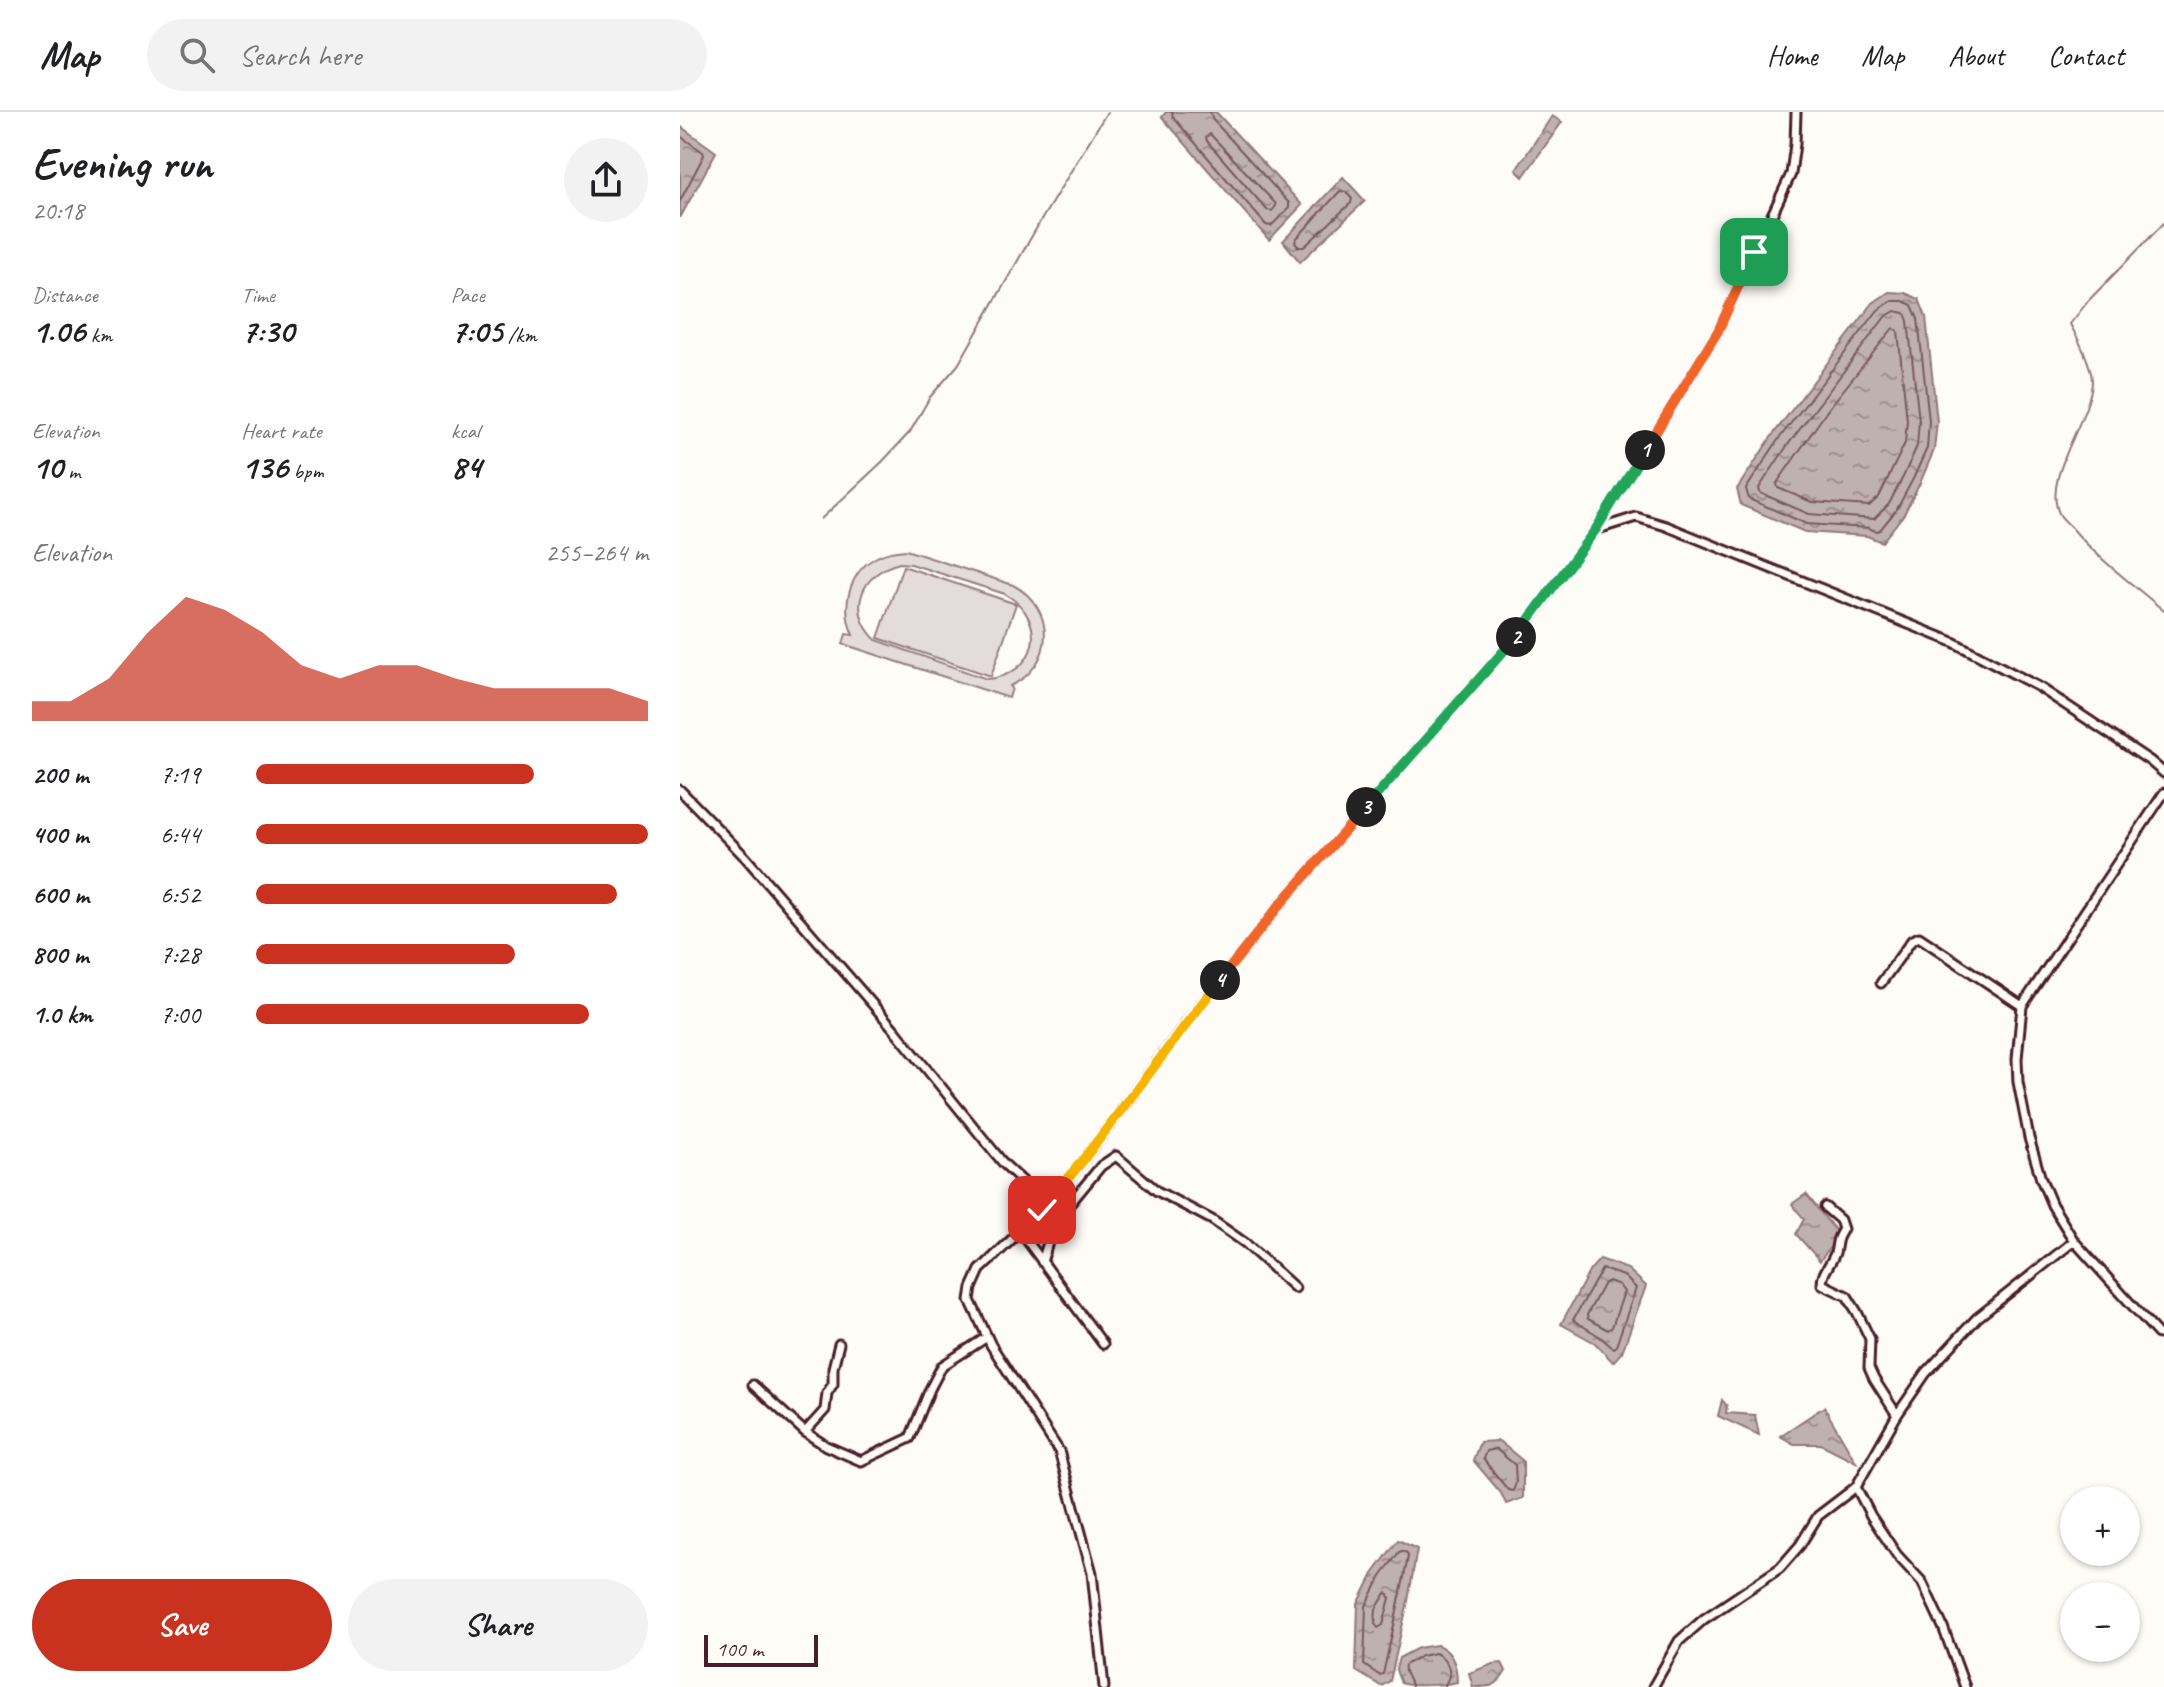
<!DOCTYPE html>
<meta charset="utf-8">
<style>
:root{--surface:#fff;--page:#f2f2f2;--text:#202124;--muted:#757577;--line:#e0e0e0;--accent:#c8321e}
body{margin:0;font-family:Caveat,sans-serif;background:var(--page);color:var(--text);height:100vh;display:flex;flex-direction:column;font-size:30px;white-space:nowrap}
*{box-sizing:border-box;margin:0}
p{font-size:26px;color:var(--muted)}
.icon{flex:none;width:44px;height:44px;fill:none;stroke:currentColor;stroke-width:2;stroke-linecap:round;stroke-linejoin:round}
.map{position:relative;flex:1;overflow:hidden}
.drawer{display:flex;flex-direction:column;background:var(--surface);width:680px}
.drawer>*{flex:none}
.fabs{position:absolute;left:1380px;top:1374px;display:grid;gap:16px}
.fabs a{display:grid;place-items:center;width:80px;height:80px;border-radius:50%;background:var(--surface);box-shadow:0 2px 6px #0004;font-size:40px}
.scale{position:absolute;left:24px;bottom:20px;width:114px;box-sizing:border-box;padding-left:8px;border:4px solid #4a1f2b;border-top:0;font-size:22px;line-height:28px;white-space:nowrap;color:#4a1f2b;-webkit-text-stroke:6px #fdfcf7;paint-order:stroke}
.pin{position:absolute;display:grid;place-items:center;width:68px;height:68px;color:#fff;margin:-34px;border-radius:16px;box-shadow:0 4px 12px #0006}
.km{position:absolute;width:40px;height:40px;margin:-20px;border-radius:50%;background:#222;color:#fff;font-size:22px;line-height:40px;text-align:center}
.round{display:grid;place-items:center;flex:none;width:84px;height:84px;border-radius:42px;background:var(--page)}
.head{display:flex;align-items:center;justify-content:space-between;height:136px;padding:0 32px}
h1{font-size:44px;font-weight:600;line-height:60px}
.metrics{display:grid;grid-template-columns:repeat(3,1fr);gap:12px;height:136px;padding:8px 32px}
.metrics div{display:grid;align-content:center}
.metrics b{font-size:34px;font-weight:600}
.metrics small{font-size:22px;font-weight:400}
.metrics p{font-size:22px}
.chart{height:224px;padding:16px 32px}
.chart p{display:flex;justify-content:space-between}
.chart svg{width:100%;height:144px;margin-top:8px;fill:var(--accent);opacity:.7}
.primary-button{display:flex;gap:16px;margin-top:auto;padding:16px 32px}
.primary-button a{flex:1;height:92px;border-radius:48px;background:var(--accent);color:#fff;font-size:32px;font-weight:600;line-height:92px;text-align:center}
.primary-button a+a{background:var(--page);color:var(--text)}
ul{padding:0 32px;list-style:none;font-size:26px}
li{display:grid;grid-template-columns:128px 96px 1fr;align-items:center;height:60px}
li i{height:20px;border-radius:10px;background:var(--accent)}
header{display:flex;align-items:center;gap:48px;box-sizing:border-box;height:112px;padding:0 40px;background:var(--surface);border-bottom:2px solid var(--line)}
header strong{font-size:38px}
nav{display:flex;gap:44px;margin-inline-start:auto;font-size:28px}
.search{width:560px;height:72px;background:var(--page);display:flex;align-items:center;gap:20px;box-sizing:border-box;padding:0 28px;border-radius:44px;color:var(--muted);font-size:30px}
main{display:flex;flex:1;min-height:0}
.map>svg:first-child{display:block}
.grass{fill:#e3dcda;stroke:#967e82;stroke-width:2;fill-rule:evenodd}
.water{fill:url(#water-ripples);stroke:#91777b;stroke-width:2}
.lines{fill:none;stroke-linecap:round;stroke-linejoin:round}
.shore{stroke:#795961;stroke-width:2}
.stream{stroke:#91777b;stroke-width:2}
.minor-casing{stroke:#4a1f2b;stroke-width:13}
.minor{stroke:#fdfcf7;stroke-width:7}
.split-1-casing{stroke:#fff;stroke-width:16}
.split-2-casing{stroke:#fff;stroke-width:16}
.split-3-casing{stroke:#fff;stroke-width:16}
.split-4-casing{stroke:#fff;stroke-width:16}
.split-5-casing{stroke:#fff;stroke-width:16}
.split-6-casing{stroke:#fff;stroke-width:16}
.split-1{stroke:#f0652b;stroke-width:10}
.split-2{stroke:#22a559;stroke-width:10}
.split-3{stroke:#22a559;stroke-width:10}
.split-4{stroke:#f0652b;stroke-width:10}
.split-5{stroke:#f5b400;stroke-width:10}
.split-6{stroke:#f5b400;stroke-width:10}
</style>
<header>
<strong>Map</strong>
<div class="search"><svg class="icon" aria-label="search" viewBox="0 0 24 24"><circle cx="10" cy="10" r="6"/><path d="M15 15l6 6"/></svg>Search here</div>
<nav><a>Home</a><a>Map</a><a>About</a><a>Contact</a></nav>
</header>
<main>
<section class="drawer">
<div class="head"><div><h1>Evening run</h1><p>20:18</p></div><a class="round"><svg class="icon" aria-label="share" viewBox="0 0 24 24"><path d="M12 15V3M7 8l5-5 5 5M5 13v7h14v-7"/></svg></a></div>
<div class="metrics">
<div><p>Distance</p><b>1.06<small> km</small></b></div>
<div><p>Time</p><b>7:30</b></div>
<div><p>Pace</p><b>7:05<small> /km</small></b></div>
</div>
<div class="metrics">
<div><p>Elevation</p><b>10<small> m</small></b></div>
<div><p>Heart rate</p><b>136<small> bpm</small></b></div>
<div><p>kcal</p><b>84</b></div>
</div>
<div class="chart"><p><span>Elevation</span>255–264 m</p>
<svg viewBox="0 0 160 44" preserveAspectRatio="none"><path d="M0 44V38L10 38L20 31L30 17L40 6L50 10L60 17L70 27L80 31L90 27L100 27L110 31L120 34L130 34L140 34L150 34L160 38V44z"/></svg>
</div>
<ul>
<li><b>200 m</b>7:19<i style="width:71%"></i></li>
<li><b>400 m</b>6:44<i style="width:100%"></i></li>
<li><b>600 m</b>6:52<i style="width:92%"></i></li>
<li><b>800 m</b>7:28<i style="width:66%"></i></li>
<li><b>1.0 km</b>7:00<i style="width:85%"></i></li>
</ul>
<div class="primary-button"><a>Save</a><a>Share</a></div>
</section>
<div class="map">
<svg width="1484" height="1575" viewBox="0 0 1484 1575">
<defs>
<pattern id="water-ripples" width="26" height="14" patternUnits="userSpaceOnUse" patternTransform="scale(2)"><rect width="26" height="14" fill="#c0b1b1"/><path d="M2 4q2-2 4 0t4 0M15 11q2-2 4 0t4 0" fill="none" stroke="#9e8f90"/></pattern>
</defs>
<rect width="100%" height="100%" fill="#fdfcf7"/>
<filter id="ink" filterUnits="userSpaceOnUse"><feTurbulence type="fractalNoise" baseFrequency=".0125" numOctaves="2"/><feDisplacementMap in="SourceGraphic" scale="16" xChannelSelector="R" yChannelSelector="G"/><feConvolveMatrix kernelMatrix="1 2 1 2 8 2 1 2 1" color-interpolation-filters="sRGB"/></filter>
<g filter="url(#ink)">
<!-- grass -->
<g class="grass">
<path d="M 226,438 L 333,473 C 377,496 375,554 330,574 L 332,576 L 329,586 L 163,532 L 166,522 L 173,523 C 161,497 168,461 195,446 C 205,440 215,439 226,438 ZM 220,451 L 231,452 L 325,482 C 370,508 358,563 307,567 L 196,528 C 166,499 181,460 220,451 Z"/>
<path d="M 223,454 L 336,492 L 311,564 L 198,526 Z"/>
</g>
<!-- water -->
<g class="water">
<path d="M 486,0 L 536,0 L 622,93 L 589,128 L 482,5 Z"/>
<path d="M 872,4 L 882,10 L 843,65 L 836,58 Z"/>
<path d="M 0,14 L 36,40 L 0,106 Z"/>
<path d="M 663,65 L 685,89 L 620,150 L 603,129 Z"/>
<path d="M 1209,180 L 1225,181 L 1239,187 L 1246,205 L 1257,310 L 1254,338 L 1240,371 L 1224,402 L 1202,430 L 1187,424 L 1125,420 L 1061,393 L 1057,377 L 1092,324 L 1193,191 Z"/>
<path d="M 1126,1082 L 1159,1123 L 1140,1149 L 1116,1122 L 1124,1107 L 1112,1092 Z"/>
<path d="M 920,1147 L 948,1157 L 966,1174 L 942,1240 L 933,1250 L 915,1231 L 881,1212 L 910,1158 Z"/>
<path d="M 1042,1288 L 1047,1294 L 1046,1301 L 1075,1303 L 1079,1323 L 1038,1304 Z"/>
<path d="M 1144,1295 L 1176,1350 L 1141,1332 L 1114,1332 L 1100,1324 Z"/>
<path d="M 819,1329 L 843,1349 L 843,1386 L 826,1392 L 821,1381 L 793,1348 L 800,1330 Z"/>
<path d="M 718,1428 L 737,1437 L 728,1489 L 710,1569 L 701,1574 L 676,1559 L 678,1492 L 693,1462 Z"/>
<path d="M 757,1533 C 773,1539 777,1554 777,1570 C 765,1573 730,1575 721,1571 C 720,1569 716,1559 716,1557 L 719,1546 L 738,1536 Z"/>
<path d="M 822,1551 L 826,1559 C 817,1575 811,1575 793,1575 L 789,1561 L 813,1552 Z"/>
</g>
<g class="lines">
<!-- shore -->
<g class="shore">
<path d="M 492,0 L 493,5 L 586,113 L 591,114 L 609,96 L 609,91 L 533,8 L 530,0"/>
<path d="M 530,22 L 595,91 L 596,94 L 592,99 L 587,98 L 527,29 L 526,25 Z"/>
<path d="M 0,24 L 23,40 L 24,43 L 0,89"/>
<path d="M 660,79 L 666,80 L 672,87 L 671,91 L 624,135 L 619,135 L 615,131 L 616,127 Z"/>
<path d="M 1212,189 L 1223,189 L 1232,193 L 1238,207 L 1249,309 L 1247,336 L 1233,367 L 1217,397 L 1200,418 L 1196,419 L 1188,416 L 1127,412 L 1069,387 L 1066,377 L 1098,328 L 1198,198 Z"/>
<path d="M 1215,199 L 1225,201 L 1228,209 L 1239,309 L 1237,334 L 1224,363 L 1209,392 L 1194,407 L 1129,402 L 1080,381 L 1079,376 L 1107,334 L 1205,205 Z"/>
<path d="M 1213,216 L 1218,219 L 1227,309 L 1225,331 L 1199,385 L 1189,394 L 1132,390 L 1098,376 L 1097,371 L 1149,296 Z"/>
<path d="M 922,1157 L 944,1164 L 956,1176 L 936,1234 L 933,1236 L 919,1224 L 893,1208 Z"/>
<path d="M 929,1169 L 939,1173 L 944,1180 L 932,1215 L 928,1218 L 908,1207 L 907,1203 L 924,1171 Z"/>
<path d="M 816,1337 L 835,1353 L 836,1371 L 833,1379 L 828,1378 L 803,1347 L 806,1339 Z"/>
<path d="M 722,1439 L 727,1441 L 728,1444 C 721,1483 712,1523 703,1562 L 699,1563 L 684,1553 L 686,1494 L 700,1466 L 719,1440 Z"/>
<path d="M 706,1481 L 709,1482 L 710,1486 L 703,1513 L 698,1516 L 695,1512 L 696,1497 Z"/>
<path d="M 731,1575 C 731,1567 722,1561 725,1553 L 741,1544 L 755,1541 C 763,1544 771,1554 769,1564 C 768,1568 765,1571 765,1575"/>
</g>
<!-- stream -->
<g class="stream">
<path d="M 1484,111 L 1409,188 L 1390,212 C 1398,226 1412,254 1412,269 C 1411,307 1360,368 1380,403 C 1383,408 1389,412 1393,417 C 1419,448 1453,472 1484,499"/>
<path d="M 141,407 L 202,350 L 230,320 L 250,285 L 278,253 L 360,110 L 427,0"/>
</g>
<defs>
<g id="minor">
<path d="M 918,417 L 956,405 L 986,414 L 1273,530 L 1359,575 L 1470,649 L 1484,661"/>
<path d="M 0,678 L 66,746 L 214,917 L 324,1052 L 367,1092"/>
<path d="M 1201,871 L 1232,828 L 1239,825 L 1342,894"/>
<path d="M 347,1075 C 352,1087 353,1097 348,1109"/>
<path d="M 1145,1095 L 1160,1108 L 1163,1117 C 1155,1130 1158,1129 1155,1141 C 1151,1153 1142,1159 1142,1172 L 1167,1184 L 1177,1200 L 1190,1227 L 1189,1256 L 1194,1267 L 1217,1303"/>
<path d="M 340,1119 L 423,1232"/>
<path d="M 362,1150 L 374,1111 L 421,1054 L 436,1044 L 477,1079 L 532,1108 L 565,1131 L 615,1176"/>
<path d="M 1478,1222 L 1394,1129 L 1372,1093 L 1361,1067 L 1349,1026 L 1338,970 L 1337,947 L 1342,894 L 1484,681"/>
<path d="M 73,1273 L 125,1320 L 146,1334 L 181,1349 L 230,1326 L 250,1277 L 262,1254 L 307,1225"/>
<path d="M 125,1320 L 145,1298 L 147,1281 L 153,1272 L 153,1256 L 159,1232"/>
<path d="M 1176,1375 L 1191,1404 L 1217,1443 L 1242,1470 L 1263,1515 L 1285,1575"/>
<path d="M 424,1575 L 412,1461 L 379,1339 L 311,1233 L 290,1188 L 292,1176 L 300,1158 L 362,1098 L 403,1049 L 501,918 L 598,795 L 843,517 L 916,417 L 1038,219 L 1111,62 L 1115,32 L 1116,0"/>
<path d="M 973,1575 L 999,1529 L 1024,1507 L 1100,1456 L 1120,1433 L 1138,1404 L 1176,1375 L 1217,1303 L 1246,1261 L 1297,1206 L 1394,1129"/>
</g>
</defs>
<!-- minor casing -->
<use href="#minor" class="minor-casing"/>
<!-- minor -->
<use href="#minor" class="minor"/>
</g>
</g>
<g class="lines" filter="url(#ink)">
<defs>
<path id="split-1" d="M 965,338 L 1038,219 L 1074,140"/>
<path id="split-2" d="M 836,525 L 916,417 L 965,338"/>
<path id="split-3" d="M 686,695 L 836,525"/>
<path id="split-4" d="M 540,868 L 598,795 L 686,695"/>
<path id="split-5" d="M 403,1048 L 540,868"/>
<path id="split-6" d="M 362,1098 L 403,1048"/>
</defs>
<!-- split-1 casing -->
<use href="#split-1" class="split-1-casing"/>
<!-- split-2 casing -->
<use href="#split-2" class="split-2-casing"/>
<!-- split-3 casing -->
<use href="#split-3" class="split-3-casing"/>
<!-- split-4 casing -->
<use href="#split-4" class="split-4-casing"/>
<!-- split-5 casing -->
<use href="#split-5" class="split-5-casing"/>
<!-- split-6 casing -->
<use href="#split-6" class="split-6-casing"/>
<!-- split-1 -->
<use href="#split-1" class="split-1"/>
<!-- split-2 -->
<use href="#split-2" class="split-2"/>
<!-- split-3 -->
<use href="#split-3" class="split-3"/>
<!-- split-4 -->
<use href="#split-4" class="split-4"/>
<!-- split-5 -->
<use href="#split-5" class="split-5"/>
<!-- split-6 -->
<use href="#split-6" class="split-6"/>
</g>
</svg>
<div class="fabs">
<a>+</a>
<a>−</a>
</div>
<div class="scale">100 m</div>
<div class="pin" style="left:1074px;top:140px;background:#1e9e55"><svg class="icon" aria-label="arrive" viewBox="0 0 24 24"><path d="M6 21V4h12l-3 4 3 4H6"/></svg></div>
<div class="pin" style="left:362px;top:1098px;background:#d93025"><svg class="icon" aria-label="check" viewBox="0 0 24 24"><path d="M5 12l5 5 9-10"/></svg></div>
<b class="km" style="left:965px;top:338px">1</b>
<b class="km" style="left:836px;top:525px">2</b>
<b class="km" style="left:686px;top:695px">3</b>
<b class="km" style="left:540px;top:868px">4</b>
</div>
</main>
